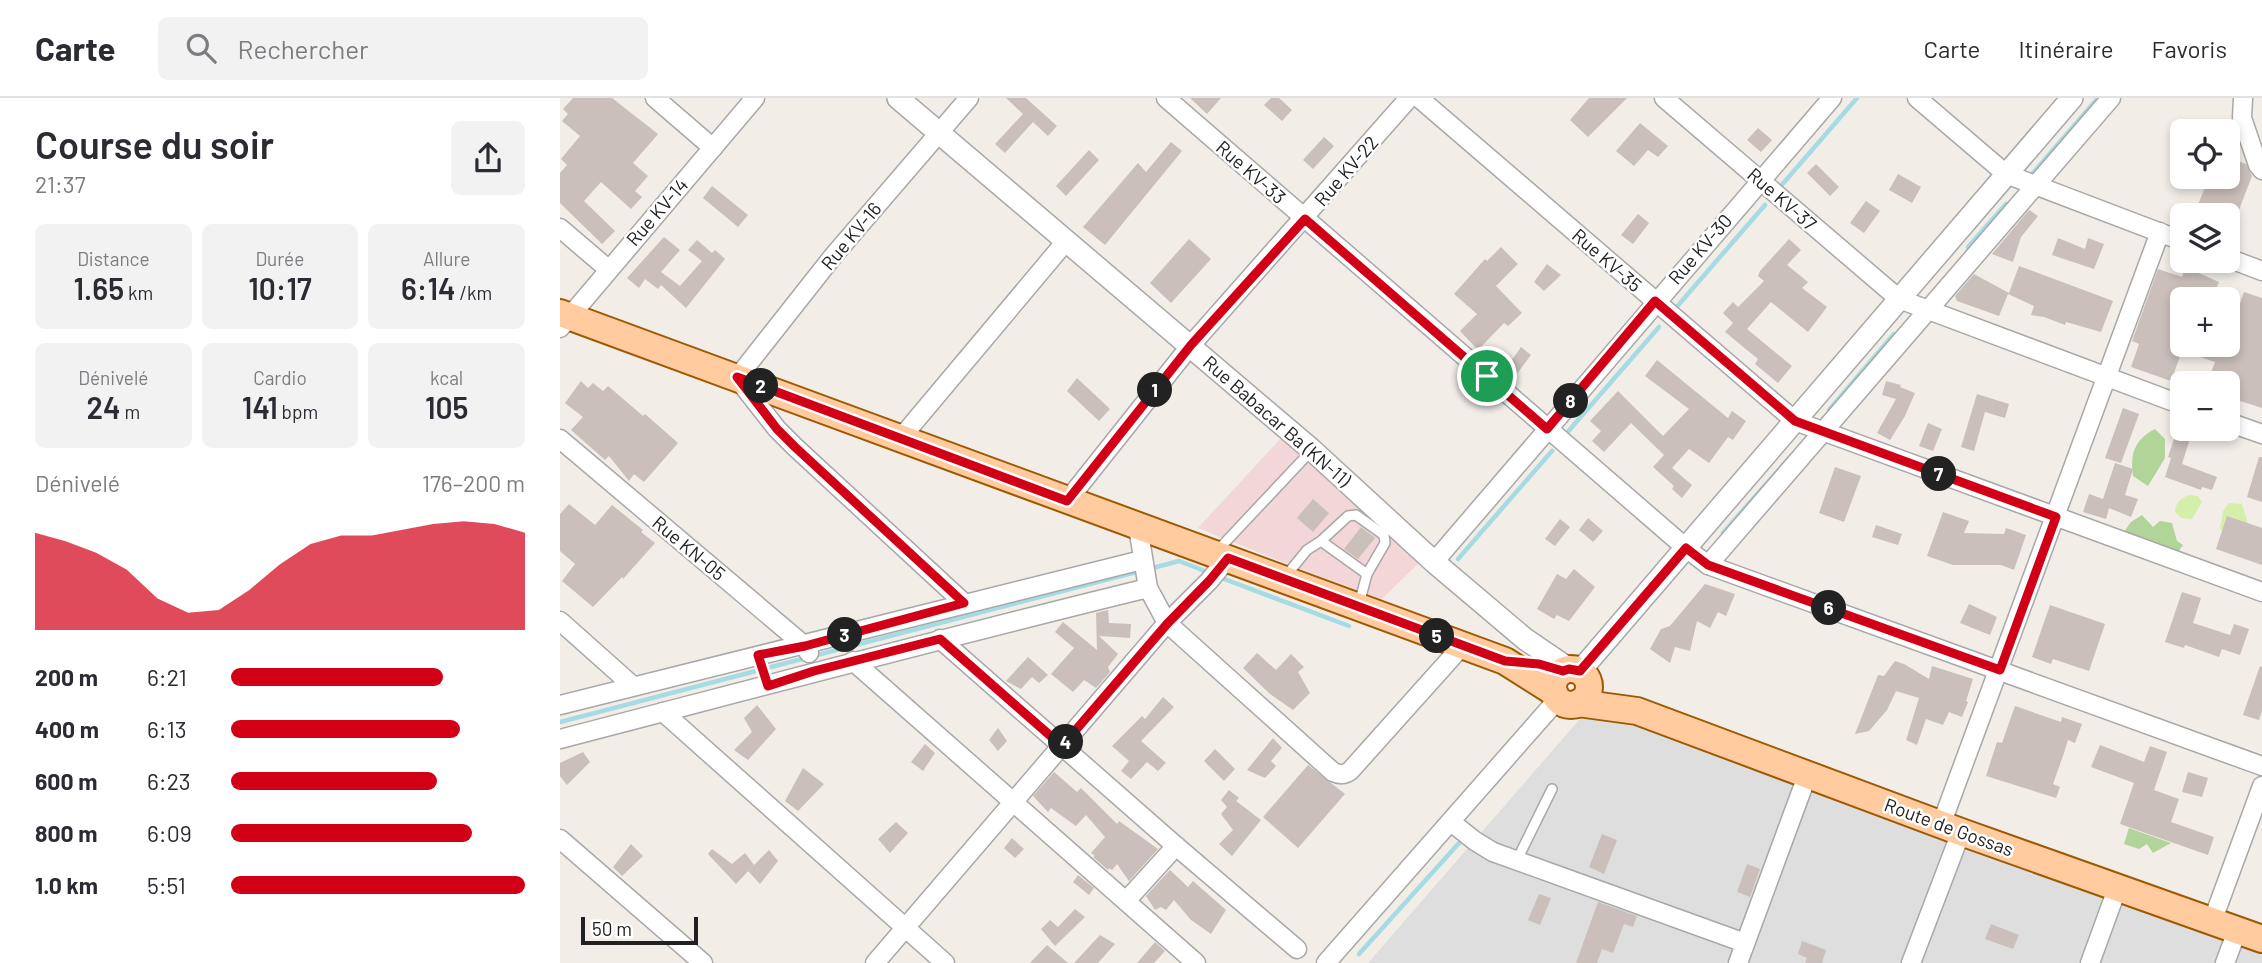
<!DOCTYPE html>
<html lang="fr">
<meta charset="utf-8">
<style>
:root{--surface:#fff;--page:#f2f2f3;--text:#2b2b33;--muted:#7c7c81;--line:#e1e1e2;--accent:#d20016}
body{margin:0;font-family:Barlow,sans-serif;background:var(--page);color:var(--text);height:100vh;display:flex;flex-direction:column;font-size:26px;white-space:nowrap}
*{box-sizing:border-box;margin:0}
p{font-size:23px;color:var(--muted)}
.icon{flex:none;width:38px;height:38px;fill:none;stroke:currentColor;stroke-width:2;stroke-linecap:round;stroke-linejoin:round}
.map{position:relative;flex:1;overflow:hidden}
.panel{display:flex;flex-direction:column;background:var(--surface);width:560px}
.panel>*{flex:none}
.fabs{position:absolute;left:1610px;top:21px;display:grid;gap:14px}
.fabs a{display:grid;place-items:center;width:70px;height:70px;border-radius:10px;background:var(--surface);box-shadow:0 4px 10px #0003;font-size:35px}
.scale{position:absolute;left:21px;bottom:18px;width:117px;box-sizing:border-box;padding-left:7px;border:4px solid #212121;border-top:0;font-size:19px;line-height:24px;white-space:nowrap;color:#212121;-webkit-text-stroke:5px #fff;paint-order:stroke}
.pin{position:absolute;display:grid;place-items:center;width:60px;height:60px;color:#fff;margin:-30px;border:4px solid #fff;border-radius:50%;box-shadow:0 2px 7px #0007}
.km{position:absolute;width:35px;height:35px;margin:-18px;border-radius:50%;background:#222;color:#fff;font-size:19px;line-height:35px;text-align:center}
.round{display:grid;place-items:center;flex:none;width:74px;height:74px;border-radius:10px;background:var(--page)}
.overview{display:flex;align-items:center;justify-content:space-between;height:119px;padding:0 35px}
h1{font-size:38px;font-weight:600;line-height:52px}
.metrics{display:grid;grid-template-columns:repeat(3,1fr);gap:10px;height:119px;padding:7px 35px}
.metrics div{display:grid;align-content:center;border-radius:10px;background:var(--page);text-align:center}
.metrics b{font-size:30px;font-weight:600}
.metrics small{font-size:19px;font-weight:400}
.metrics p{font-size:19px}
.chart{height:196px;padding:14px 35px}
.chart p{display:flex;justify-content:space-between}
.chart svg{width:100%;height:126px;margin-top:7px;fill:var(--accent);opacity:.7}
ul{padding:0 35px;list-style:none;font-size:23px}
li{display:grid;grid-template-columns:112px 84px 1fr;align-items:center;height:52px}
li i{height:18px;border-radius:9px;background:var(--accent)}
header{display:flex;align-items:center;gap:42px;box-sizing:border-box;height:98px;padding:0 35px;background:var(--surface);border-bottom:2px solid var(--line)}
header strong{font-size:33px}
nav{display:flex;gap:38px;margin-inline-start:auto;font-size:24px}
.search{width:490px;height:63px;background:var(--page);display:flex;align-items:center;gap:18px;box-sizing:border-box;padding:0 24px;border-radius:10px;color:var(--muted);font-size:26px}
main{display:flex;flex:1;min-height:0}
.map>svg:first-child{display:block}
.residential{fill:#dfdede}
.commercial{fill:#f3d6d8}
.grass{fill:#d3efaa}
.forest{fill:#b1d499}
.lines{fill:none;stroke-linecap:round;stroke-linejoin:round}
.stream{stroke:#a5dbe2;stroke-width:4.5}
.building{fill:#cabfba}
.service-casing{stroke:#a8a8a8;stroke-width:12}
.minor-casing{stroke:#a8a8a8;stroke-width:21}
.tertiary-casing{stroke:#a8a8a8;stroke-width:24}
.primary-casing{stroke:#9e5900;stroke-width:30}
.service{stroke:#fff;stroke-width:9}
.minor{stroke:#fff;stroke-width:18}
.tertiary{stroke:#fff;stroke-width:21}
.primary{stroke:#ffcb9f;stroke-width:26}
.route-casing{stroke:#fff;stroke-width:14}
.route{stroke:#d20016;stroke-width:9}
.labels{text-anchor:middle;stroke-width:5;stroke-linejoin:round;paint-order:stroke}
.street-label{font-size:19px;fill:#212121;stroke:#fff}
</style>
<header>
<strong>Carte</strong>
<div class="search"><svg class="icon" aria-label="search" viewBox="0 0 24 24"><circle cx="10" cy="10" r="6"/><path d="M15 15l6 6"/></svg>Rechercher</div>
<nav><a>Carte</a><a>Itinéraire</a><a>Favoris</a></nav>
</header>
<main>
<section class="panel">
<div class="overview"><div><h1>Course du soir</h1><p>21:37</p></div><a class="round"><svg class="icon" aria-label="share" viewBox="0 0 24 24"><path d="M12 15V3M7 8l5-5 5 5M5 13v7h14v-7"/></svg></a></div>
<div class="metrics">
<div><p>Distance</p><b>1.65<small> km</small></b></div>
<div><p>Durée</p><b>10:17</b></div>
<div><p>Allure</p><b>6:14<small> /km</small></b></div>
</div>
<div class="metrics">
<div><p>Dénivelé</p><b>24<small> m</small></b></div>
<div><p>Cardio</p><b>141<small> bpm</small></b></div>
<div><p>kcal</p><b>105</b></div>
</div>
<div class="chart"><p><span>Dénivelé</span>176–200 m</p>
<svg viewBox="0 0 160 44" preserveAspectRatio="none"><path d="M0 44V10L10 13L20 17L30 23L40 33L50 38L60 37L70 30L80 21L90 14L100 11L110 11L120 9L130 7L140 6L150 7L160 10V44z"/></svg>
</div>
<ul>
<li><b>200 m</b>6:21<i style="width:72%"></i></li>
<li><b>400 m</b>6:13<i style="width:78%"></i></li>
<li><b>600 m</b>6:23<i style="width:70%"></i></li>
<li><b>800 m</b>6:09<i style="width:82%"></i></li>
<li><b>1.0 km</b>5:51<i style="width:100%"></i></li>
</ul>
</section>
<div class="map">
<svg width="1702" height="865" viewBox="0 0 1702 865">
<rect width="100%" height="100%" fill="#f2ede7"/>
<!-- residential -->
<path class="residential" d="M 1050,614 L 1702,850 L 1702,865 L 808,865 L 1019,622 Z"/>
<!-- commercial -->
<path class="commercial" d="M 722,339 L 866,458 L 820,503 L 638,430 Z"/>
<!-- grass -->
<g class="grass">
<path d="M 1629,397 L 1638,398 L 1642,404 L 1632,421 L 1621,420 L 1615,414 C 1616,404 1620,401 1629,397 Z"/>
<path d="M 1669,405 L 1682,406 L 1688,426 L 1674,437 L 1660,431 L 1663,413 Z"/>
</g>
<!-- forest -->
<g class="forest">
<path d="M 1595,331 L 1605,341 L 1605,360 L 1588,388 L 1573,378 C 1570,356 1574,342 1595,331 Z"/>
<path d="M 1582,417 L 1593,429 L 1600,423 L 1612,425 L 1617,443 L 1623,447 L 1616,457 L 1561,438 L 1571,424 Z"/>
<path d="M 1569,730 L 1611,745 L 1593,755 L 1587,746 L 1579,751 L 1564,746 Z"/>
</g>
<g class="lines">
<!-- stream -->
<g class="stream">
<path d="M 1473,75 L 1538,0"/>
<path d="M 1220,89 L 1297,0"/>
<path d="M 1408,149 L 1446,106"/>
<path d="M 1114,212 L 1205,107"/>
<path d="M 1269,312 L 1334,236"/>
<path d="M 1005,337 L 1099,229"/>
<path d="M 1163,435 L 1230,359"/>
<path d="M 898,461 L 992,353"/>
<path d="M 589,471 L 619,463 L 650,475"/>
<path d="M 659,479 L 789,528"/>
<path d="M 0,624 L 580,473"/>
<path d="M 799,856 L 900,744"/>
</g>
</g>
<!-- building -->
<g class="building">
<path d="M 13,0 L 52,0 L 98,36 L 73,65 L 88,78 L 75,93 L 82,99 L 71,111 L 41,84 L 24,103 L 55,133 L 42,146 L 0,105 L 0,75 L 7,67 L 1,61 L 20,38 L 2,23 L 8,16 L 3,11 Z"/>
<path d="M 446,0 L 466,0 L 497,28 L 488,38 L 473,24 L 445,55 L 435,46 L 463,16 Z"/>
<path d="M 630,0 L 661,0 L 647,16 Z"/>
<path d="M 711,0 L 719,0 L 732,12 L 722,23 L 704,7 Z"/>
<path d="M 1029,0 L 1067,0 L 1028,39 L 1010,22 Z"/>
<path d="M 1080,25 L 1108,48 L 1098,59 L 1088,52 L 1074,68 L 1056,53 Z"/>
<path d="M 1198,30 L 1212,42 L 1201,54 L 1187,42 Z"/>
<path d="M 764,39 L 774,48 L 753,71 L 743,62 Z"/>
<path d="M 611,44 L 622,53 L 545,147 L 523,129 L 578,65 L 586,74 Z"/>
<path d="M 529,52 L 539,62 L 506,98 L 496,88 Z"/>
<path d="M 1668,59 L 1686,66 L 1692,78 L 1677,117 L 1634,117 L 1649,79 L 1668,79 Z"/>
<path d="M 1256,66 L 1279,89 L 1270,98 L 1247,75 Z"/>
<path d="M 1338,76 L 1361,89 L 1352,105 L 1329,92 Z"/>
<path d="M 152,88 L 188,117 L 178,129 L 143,100 Z"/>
<path d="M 1306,103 L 1320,113 L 1304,135 L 1290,125 Z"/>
<path d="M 1469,112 L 1478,118 L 1461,139 L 1453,164 L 1432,156 Z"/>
<path d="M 1078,116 L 1089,125 L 1073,146 L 1061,137 Z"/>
<path d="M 104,139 L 120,152 L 101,174 L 120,188 L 142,163 L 128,152 L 137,142 L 152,155 L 155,152 L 165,161 L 126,210 L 101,187 L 98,191 L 85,181 L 79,190 L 67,180 Z"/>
<path d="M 1498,140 L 1525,151 L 1528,140 L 1544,146 L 1534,171 L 1492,157 Z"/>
<path d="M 629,141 L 651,161 L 611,205 L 590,185 Z"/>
<path d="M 1229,141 L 1241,152 L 1227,167 L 1248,184 L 1242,190 L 1267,209 L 1248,234 L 1211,204 L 1187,231 L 1232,268 L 1218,285 L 1195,266 L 1198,261 L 1165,234 L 1173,225 L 1163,215 L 1173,204 L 1178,209 L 1204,183 L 1198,178 L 1200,173 Z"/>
<path d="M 941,149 L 958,166 L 936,188 L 962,215 L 948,228 L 944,225 L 918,252 L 900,233 L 917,216 L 894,196 L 925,161 L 927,163 Z"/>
<path d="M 987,166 L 1001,177 L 984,193 L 974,184 Z"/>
<path d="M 1459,168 L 1553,203 L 1541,234 L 1506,224 L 1505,227 L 1484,219 L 1471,217 L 1474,208 L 1448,196 L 1439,218 L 1397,203 L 1395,198 L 1414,176 L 1449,195 Z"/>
<path d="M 1625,169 L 1659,184 L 1652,201 L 1622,201 L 1622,247 L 1668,247 L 1668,240 L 1684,194 L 1702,200 L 1702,310 L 1668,299 L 1668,285 L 1647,285 L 1655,264 L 1622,253 L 1611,283 L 1571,269 L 1579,246 L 1572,243 L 1598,171 L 1622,179 Z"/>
<path d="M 961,249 L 971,257 L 956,277 L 946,270 Z"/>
<path d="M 1097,262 L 1168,320 L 1172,313 L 1186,323 L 1173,342 L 1168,339 L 1149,365 L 1129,351 L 1112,370 L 1132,387 L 1122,400 L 1112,391 L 1114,388 L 1093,369 L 1104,357 L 1071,325 L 1044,354 L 1032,343 L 1041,333 L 1030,323 L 1058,293 L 1103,338 L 1129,311 L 1085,278 Z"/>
<path d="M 517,280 L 550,311 L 539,323 L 507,293 Z"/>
<path d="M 21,283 L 28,290 L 33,285 L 43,293 L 48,288 L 83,318 L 85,316 L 118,345 L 84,384 L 74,376 L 69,383 L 49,358 L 45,362 L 11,332 L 23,319 L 5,305 Z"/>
<path d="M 1326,283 L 1341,287 L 1340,289 L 1355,295 L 1345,318 L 1330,342 L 1317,335 L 1336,301 L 1322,297 Z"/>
<path d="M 1417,296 L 1449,306 L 1445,320 L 1425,314 L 1414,353 L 1401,349 Z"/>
<path d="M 1563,310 L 1579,316 L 1561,365 L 1545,360 Z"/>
<path d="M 1368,325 L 1382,331 L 1373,353 L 1359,348 Z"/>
<path d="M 1618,329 L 1632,334 L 1622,366 L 1657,379 L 1652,392 L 1642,389 L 1641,392 L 1605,379 L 1611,360 L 1608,359 Z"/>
<path d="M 1699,359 L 1702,359 L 1702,404 L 1687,399 Z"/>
<path d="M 1555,365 L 1573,371 L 1565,397 L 1578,401 L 1571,419 L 1549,410 L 1546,421 L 1523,414 L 1529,396 L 1543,401 Z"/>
<path d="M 1275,369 L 1301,378 L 1284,424 L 1259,415 Z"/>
<path d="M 753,401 L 769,415 L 753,434 L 737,420 Z"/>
<path d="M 9,406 L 35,427 L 52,407 L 83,432 L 81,434 L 95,445 L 63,481 L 62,479 L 33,509 L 2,483 L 15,466 L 0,453 L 0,416 Z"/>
<path d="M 1383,414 L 1409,423 L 1404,435 L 1444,436 L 1446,430 L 1466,437 L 1454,472 L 1441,467 L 1393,467 L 1367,458 Z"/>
<path d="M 1667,418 L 1702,430 L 1702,467 L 1656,451 Z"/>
<path d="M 1028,420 L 1043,433 L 1033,444 L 1019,432 Z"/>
<path d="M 1000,421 L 1010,429 L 995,448 L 985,441 Z"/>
<path d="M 1316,427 L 1342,436 L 1338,447 L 1312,439 Z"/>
<path d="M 801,429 L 815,440 L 798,461 L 784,451 Z"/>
<path d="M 1014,471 L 1035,489 L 1009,523 L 997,517 L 994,521 L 977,511 L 997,476 L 1006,481 Z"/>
<path d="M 1145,486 L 1175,496 L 1166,518 L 1158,514 L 1150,530 L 1137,523 L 1130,553 L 1115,549 L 1110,565 L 1090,551 L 1101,531 L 1110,528 Z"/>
<path d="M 1622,494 L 1641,500 L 1633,525 L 1670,537 L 1674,526 L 1689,531 L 1680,557 L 1662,551 L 1659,559 L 1625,547 L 1624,550 L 1605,544 Z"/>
<path d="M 1409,506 L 1437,519 L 1430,537 L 1400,525 Z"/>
<path d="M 1490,507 L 1545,526 L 1529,573 L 1493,561 L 1491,566 L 1472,559 Z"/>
<path d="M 548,512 L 549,525 L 571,526 L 570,540 L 539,538 L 558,556 L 548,569 L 550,574 L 536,590 L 524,582 L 513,594 L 491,576 L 514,550 L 495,534 L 503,524 L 537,552 L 536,515 Z"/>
<path d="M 697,555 L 716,572 L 731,556 L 744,569 L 738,574 L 750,595 L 733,612 L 710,596 L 683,570 Z"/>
<path d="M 468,559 L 488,577 L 479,585 L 472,579 L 461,591 L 446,583 Z"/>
<path d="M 1335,563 L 1344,566 L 1369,581 L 1372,568 L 1413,581 L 1406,603 L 1408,604 L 1402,619 L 1389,614 L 1383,627 L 1366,621 L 1357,647 L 1346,642 L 1359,600 L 1336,593 L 1327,612 L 1309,633 L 1295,636 L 1318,577 L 1324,578 Z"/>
<path d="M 1700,568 L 1702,569 L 1702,613 L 1699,622 L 1683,617 Z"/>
<path d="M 603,599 L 614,609 L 581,643 L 606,665 L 598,673 L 587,664 L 571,681 L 561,673 L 569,663 L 552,648 L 582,618 L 585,621 Z"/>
<path d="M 197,607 L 216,631 L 188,662 L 174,652 L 192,634 L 184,620 Z"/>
<path d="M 1455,608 L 1501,624 L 1502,619 L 1522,626 L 1515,645 L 1508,642 L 1504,655 L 1493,686 L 1500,689 L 1496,700 L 1426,678 L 1437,644 L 1442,645 Z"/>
<path d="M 438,630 L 447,643 L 438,653 L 429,642 Z"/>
<path d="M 713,640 L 722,650 L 711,663 L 716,668 L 705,680 L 687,672 Z"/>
<path d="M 365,646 L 375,655 L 363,673 L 351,664 Z"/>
<path d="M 1540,647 L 1584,664 L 1590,648 L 1607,654 L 1594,692 L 1619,701 L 1611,724 L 1654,739 L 1648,757 L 1560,726 L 1574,685 L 1531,669 Z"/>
<path d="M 655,651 L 675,671 L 664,683 L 644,663 Z"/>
<path d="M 23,654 L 30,664 L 7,687 L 0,678 L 0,665 Z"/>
<path d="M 748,667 L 785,696 L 738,750 L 703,719 Z"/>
<path d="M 243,670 L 264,686 L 238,713 L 225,703 Z"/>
<path d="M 494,674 L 517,694 L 521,690 L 557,726 L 559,723 L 598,751 L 569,783 L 557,766 L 552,772 L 549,770 L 548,772 L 533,759 L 535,758 L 531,755 L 545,739 L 526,717 L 516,728 L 491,710 L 488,714 L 473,698 Z"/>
<path d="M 1628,674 L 1648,680 L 1642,699 L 1622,694 Z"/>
<path d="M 669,692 L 679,700 L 676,703 L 701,722 L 672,758 L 659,746 L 673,732 L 661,716 L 667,709 L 661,702 Z"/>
<path d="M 336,724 L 348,735 L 330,755 L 318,741 Z"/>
<path d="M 1042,736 L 1057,742 L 1044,776 L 1029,769 Z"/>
<path d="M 452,740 L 464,751 L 455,760 L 444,750 Z"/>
<path d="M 71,746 L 83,758 L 62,778 L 53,769 Z"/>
<path d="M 152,751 L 172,766 L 185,755 L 194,767 L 176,786 L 148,756 Z"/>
<path d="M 209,752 L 218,763 L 200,786 L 188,773 Z"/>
<path d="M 1187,766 L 1200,771 L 1190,799 L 1177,794 Z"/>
<path d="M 610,772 L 628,789 L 633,783 L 666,812 L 651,836 L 631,822 L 614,802 L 606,812 L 601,809 L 595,812 L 586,798 Z"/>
<path d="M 518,777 L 534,790 L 529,797 L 513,784 Z"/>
<path d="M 979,796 L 991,800 L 980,827 L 968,822 Z"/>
<path d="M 1038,804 L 1077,818 L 1073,829 L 1064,826 L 1053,855 L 1042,851 L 1037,865 L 1016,865 Z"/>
<path d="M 515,811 L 525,819 L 495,848 L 481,831 L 490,822 L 498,829 Z"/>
<path d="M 1431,826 L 1459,837 L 1453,851 L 1425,841 Z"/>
<path d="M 540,837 L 555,846 L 538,865 L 514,865 Z"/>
<path d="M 1242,843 L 1266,852 L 1262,865 L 1245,865 L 1247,860 L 1238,856 Z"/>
<path d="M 595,844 L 605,853 L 594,865 L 577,865 Z"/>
<path d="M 487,847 L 508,865 L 470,865 Z"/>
</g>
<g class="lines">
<defs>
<g id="service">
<path d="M 761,443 L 807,476"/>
<path d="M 657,453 L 751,353"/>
<path d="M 725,479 L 747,452 L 761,443 L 788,418 L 796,417 L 824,437 L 825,445 L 807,476 L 799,506"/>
<path d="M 957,762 L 992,691"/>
</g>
<g id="minor">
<path d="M 95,0 L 153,50"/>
<path d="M 606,0 L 1126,450 L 1148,467 L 1702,668"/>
<path d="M 859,0 L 1235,323 L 1702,494"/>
<path d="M 1104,0 L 1339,201 L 1622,307"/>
<path d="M 1357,0 L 1446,76 L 1622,143"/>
<path d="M 1683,0 L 1682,20 L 1698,67 L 1702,72"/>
<path d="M 0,130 L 48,171"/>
<path d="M 1668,160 L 1702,173"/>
<path d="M 0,230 L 195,0"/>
<path d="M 1668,324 L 1702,336"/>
<path d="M 0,341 L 245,548 L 249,555"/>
<path d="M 340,341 L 507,142"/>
<path d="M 507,403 L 631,247 L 849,0"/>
<path d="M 578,429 L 588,490 L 607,525 L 773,674 C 780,677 784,677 790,673 L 902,548"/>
<path d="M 874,464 L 1272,0"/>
<path d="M 1148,467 L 1551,0"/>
<path d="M 404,505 L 235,349 L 217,331 L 177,280 L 274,157 L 409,0"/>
<path d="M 0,523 L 73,588"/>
<path d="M 380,541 L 616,748 L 737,851"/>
<path d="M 293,563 L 636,865"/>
<path d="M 0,607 L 582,462"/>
<path d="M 103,614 L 385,865"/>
<path d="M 0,641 C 196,590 391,538 588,490"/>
<path d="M 891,724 L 915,743 L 933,754 L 1185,845"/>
<path d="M 1381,727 L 1600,134"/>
<path d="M 0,741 L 143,865"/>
<path d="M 566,803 L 616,748"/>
<path d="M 1652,824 L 1702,688"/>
<path d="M 315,865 L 607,525 L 649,483 L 668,460"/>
<path d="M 766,865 L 998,601"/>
<path d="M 1178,865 L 1247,678"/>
<path d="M 1351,865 L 1401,734"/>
<path d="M 1530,865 L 1557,791"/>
<path d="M 1665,865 L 1677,833"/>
</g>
<g id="tertiary">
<path d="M 338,0 L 752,352 L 874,464 L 965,541 L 1009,571"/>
<path d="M 1020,573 L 1512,0"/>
</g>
<g id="primary">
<path d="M 0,215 L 945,563 L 994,594"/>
<circle cx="1011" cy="589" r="18"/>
<path d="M 1018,605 L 1077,613 L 1401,734 L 1702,841"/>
</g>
</defs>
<!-- service casing -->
<use href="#service" class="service-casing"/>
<!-- minor casing -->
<use href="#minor" class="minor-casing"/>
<!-- tertiary casing -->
<use href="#tertiary" class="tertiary-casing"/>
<!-- primary casing -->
<use href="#primary" class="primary-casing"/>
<!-- service -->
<use href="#service" class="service"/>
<!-- minor -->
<use href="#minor" class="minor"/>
<!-- tertiary -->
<use href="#tertiary" class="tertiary"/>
<!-- primary -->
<use href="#primary" class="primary"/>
</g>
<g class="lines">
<defs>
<path id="route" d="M 745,121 L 987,331 L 1095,203 L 1235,323 L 1496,419 L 1440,572 L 1148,467 L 1126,450 L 1020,573 L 1009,571 L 1003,573 L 979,566 L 945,563 L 668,460 L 649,483 L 607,526 L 502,648 L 380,541 L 254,573 L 208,588 L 198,557 L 245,548 L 404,505 L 235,349 L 217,331 L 177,279 L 507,403 L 631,247 Z"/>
</defs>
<!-- route casing -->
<use href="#route" class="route-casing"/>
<!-- route -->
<use href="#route" class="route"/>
</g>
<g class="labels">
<!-- street labels -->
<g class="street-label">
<text transform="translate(786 73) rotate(-49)" y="7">Rue KV-22</text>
<text transform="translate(691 74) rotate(41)" y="7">Rue KV-33</text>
<text transform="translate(1222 101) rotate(41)" y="7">Rue KV-37</text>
<text transform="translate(97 114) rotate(-49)" y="7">Rue KV-14</text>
<text transform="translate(291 138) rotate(-50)" y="7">Rue KV-16</text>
<text transform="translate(1140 151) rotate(-49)" y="7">Rue KV-30</text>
<text transform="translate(1047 162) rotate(41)" y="7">Rue KV-35</text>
<text transform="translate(717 323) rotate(41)" y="7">Rue Babacar Ba (KN-11)</text>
<text transform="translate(129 450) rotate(40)" y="7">Rue KN-05</text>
<text transform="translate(1389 729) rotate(20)" y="7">Route de Gossas</text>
</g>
</g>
</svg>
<div class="fabs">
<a><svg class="icon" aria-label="locate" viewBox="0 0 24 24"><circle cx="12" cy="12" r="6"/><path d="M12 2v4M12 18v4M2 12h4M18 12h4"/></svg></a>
<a><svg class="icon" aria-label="layers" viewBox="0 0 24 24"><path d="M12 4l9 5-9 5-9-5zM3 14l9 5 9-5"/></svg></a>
<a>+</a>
<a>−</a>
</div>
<div class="scale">50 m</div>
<div class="pin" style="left:927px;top:278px;background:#1e9e55"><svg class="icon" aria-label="arrive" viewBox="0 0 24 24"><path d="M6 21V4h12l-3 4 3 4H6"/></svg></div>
<b class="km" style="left:595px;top:292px">1</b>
<b class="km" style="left:201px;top:288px">2</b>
<b class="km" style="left:285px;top:537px">3</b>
<b class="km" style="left:506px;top:644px">4</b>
<b class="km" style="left:877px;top:538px">5</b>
<b class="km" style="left:1269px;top:510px">6</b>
<b class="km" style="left:1379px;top:376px">7</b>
<b class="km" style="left:1011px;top:303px">8</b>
</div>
</main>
